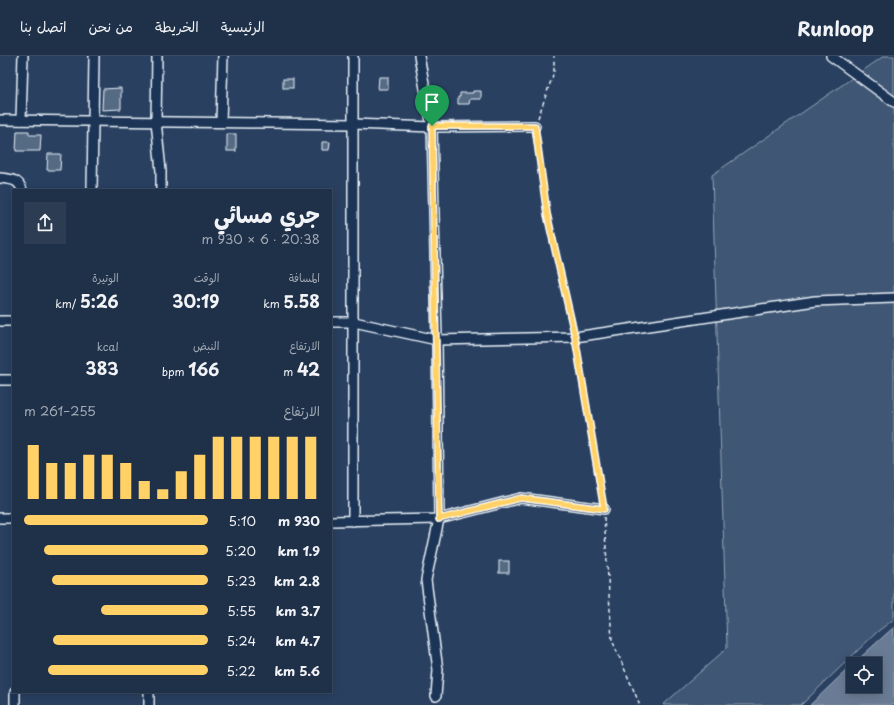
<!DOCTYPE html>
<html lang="ar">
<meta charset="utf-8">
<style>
:root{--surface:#1f3049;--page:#2c3c53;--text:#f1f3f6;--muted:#a1a9b4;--line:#3c4b61;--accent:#ffd166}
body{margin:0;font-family:"Playpen Sans","Playpen Sans Arabic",sans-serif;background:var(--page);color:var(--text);direction:rtl;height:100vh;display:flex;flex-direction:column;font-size:15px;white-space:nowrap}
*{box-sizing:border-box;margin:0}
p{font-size:13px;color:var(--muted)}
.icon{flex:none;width:22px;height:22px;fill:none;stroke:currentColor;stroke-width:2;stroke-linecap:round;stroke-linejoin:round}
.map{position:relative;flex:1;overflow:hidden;direction:ltr}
.sheet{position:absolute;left:12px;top:133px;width:320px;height:504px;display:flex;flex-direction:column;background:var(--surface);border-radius:0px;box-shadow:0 2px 10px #0003,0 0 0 1px var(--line);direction:rtl}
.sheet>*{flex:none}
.buttons{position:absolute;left:846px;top:601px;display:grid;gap:8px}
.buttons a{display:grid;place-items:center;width:36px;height:36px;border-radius:0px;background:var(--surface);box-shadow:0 2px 10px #0003,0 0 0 1px var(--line);font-size:20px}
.pin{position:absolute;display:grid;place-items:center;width:34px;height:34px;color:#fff;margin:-41px -17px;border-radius:50% 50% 50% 0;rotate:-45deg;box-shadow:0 0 4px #0007}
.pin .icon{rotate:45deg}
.round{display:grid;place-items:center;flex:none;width:42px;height:42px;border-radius:0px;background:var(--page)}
.overview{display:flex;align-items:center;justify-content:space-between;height:68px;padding:0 12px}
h1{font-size:22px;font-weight:700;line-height:30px}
.stats{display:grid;grid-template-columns:repeat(3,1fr);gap:6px;height:68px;padding:4px 12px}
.stats div{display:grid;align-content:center}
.stats b{font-size:17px;font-weight:700}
.stats small{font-size:11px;font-weight:400}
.stats p{font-size:11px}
.chart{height:112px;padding:8px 12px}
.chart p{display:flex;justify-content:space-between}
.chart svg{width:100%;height:72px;margin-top:4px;stroke:var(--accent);stroke-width:6}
ul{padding:0 12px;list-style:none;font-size:13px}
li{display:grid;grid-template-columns:64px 48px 1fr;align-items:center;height:30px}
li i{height:10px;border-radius:5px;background:var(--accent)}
header{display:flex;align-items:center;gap:24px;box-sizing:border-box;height:56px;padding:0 20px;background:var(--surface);border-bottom:1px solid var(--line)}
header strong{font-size:19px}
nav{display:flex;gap:22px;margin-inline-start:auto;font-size:14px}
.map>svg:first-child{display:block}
.green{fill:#415774;stroke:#94a4b6}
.water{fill:#6b7c95;stroke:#9dabbd}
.building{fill:#556a83;stroke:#e8f1f8}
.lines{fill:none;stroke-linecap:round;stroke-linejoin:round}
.minor-casing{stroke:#e8f1f8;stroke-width:12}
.path{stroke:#e8f1f8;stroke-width:1.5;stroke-dasharray:4 3;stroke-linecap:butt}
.minor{stroke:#1d3557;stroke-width:9}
.route-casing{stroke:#fff;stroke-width:8}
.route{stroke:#ffd166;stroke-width:5}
</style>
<header>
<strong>Runloop</strong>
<nav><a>الرئيسية</a><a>الخريطة</a><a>من نحن</a><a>اتصل بنا</a></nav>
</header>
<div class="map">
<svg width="894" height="649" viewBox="0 0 894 649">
<rect width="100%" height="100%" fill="#294061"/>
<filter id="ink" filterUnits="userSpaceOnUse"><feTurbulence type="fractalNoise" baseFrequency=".025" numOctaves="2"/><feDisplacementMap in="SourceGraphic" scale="8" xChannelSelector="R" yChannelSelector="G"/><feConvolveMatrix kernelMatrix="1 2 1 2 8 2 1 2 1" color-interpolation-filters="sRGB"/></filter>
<g filter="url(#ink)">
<!-- green -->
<path class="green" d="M 884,0 L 894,0 L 894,563 L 877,576 L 801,649 L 663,649 L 727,592 L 712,119 Z"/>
<!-- water -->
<path class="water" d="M 894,571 L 894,649 L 810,649 L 853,608 L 853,630 L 875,630 L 875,608 L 853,608 Z"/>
<!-- building -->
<g class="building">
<path d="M 379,21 L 388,21 L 388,33 L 378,33 Z"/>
<rect x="283" y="23" width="10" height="9"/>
<path d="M 121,32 L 121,53 L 102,54 L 103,33 Z"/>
<path d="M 473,35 L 481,35 L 481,43 L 470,43 L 469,48 L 458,48 L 458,41 L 460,41 L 460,37 L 473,37 Z"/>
<path d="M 17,75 L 29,75 L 29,79 L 41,79 L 40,95 L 16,95 Z"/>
<rect x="227" y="78" width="9" height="17"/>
<path d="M 322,86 L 330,86 L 329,94 L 322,94 Z"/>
<path d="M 48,98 L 61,98 L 60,114 L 47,114 Z"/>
<rect x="499" y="505" width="10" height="12"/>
</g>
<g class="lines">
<defs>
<g id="minor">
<path d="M 157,0 L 156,65 L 161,115 L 161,134"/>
<path d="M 353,0 L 353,465"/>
<path d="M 419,0 L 432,71 L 437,284 L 439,463 L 426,524 L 438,614 L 436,640"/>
<path d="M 831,0 L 894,46"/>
<path d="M 0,64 L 353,68 L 432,71 L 535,70"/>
<path d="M 21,64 L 23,0"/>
<path d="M 221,66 L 223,0"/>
<path d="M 0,122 C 10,123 19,123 22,134"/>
<path d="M 92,134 L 94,0"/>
<path d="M 0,265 L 13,265"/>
<path d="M 331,266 L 354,266 L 437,284 L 575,281 L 815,245 L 894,242"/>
<path d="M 0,324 L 13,324"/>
<path d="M 0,462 L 13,462"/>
<path d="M 331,465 L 439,463 L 521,442 L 604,453"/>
<path d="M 149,636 L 149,649"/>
<path d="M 15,649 L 15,636"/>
</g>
</defs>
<!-- minor casing -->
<use href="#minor" class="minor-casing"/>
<!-- path -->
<g class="path">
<path d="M 538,62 L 554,16 L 554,0"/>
<path d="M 536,77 L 547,158 L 573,274"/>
<path d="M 576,289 L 602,445"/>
<path d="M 604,461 L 612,584 L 640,649"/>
</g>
<!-- minor -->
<use href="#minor" class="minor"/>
</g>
</g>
<g class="lines" filter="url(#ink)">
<defs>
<path id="route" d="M 432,70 L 535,70 L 547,158 L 575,281 L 604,453 L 521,442 L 439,463 Z"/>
</defs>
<!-- route casing -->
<use href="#route" class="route-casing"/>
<!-- route -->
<use href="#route" class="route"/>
</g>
</svg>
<div class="buttons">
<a><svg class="icon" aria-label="locate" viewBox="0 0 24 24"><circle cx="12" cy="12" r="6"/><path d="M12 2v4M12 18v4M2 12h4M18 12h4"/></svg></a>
</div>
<div class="pin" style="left:432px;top:70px;background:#1e9e55"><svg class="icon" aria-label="arrive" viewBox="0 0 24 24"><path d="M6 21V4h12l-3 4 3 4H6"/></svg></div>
<section class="sheet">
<div class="overview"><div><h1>جري مسائي</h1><p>20:38 · 6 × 930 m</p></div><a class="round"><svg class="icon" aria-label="share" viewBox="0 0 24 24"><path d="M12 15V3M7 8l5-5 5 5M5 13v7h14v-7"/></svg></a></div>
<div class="stats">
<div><p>المسافة</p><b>5.58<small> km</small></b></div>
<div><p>الوقت</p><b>30:19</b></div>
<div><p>الوتيرة</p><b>5:26<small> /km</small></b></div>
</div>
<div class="stats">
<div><p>الارتفاع</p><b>42<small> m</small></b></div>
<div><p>النبض</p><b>166<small> bpm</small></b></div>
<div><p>kcal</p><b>383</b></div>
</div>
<div class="chart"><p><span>الارتفاع</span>255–261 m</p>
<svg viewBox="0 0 160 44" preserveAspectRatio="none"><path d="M5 44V11M15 44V22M25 44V22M35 44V17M45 44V17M55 44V22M65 44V33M75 44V38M85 44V27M95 44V17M105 44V6M115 44V6M125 44V6M135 44V6M145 44V6M155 44V6"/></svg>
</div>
<ul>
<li><b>930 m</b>5:10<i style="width:100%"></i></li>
<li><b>1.9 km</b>5:20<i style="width:89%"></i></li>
<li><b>2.8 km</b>5:23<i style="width:85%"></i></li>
<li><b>3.7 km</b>5:55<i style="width:58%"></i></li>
<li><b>4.7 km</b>5:24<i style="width:84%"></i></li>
<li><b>5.6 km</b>5:22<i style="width:87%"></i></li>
</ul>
</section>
</div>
